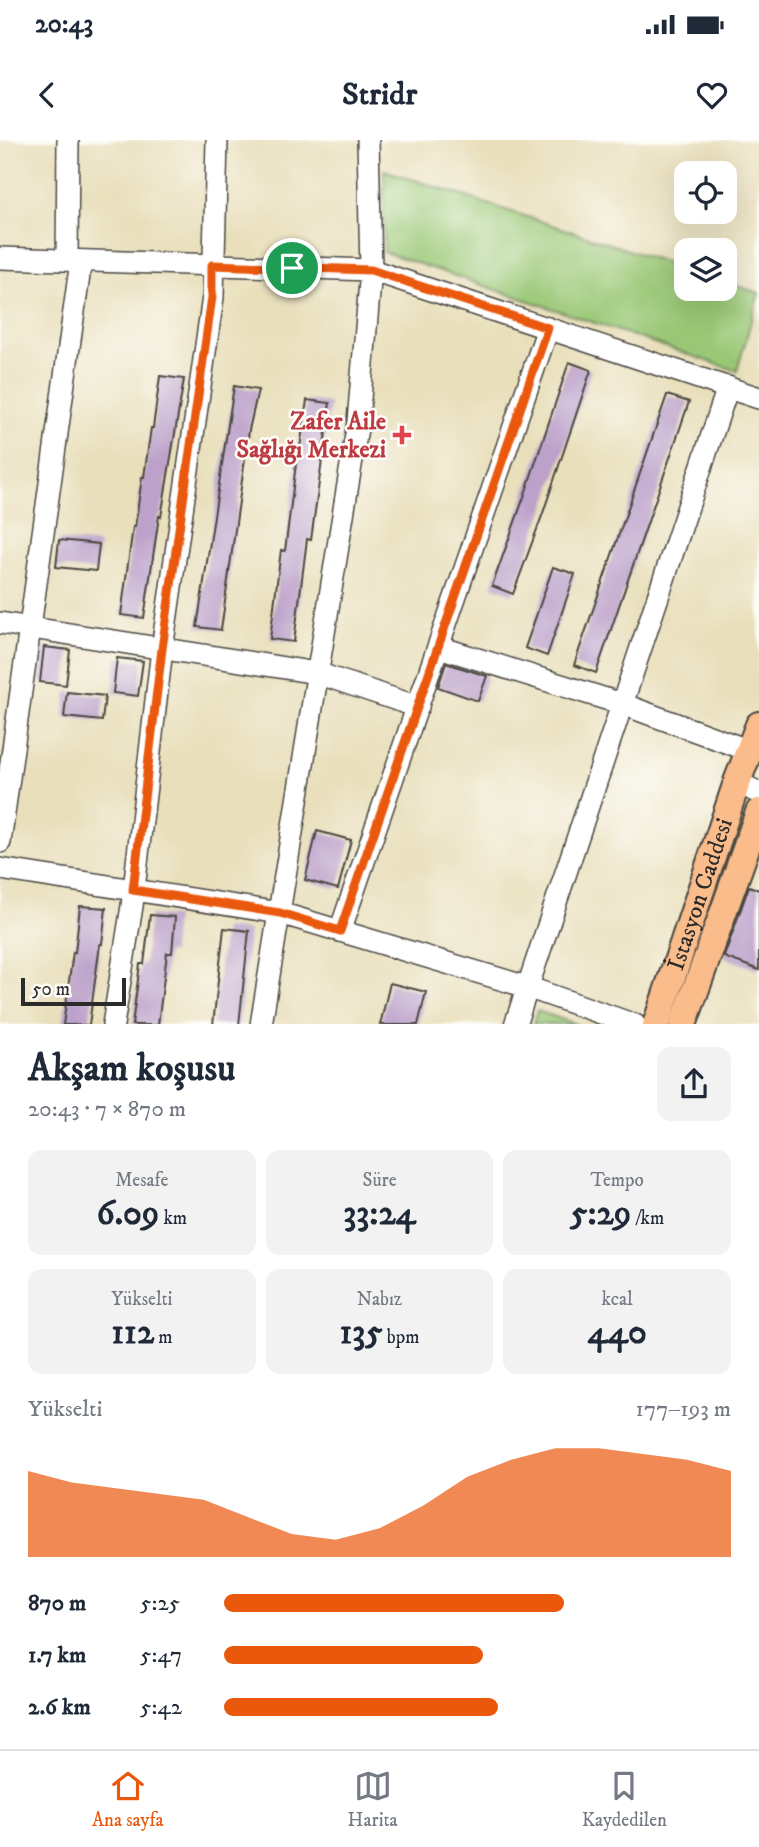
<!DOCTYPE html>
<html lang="tr">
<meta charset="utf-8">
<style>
:root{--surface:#fff;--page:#f2f2f3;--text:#1f2937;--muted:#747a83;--line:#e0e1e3;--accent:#ea580c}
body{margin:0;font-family:"IM FELL DW Pica",serif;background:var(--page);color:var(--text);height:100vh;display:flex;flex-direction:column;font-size:26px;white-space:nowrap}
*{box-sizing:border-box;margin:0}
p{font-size:23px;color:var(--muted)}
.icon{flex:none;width:38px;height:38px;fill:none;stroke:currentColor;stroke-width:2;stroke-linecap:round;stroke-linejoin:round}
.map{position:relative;height:884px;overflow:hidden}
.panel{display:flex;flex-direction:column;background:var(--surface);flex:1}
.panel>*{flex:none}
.controls{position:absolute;left:674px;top:21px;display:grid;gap:14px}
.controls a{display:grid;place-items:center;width:63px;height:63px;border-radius:14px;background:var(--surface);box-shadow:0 7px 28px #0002;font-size:35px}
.scale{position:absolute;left:21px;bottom:18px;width:105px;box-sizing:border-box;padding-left:7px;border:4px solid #2b2b2b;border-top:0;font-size:19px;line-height:24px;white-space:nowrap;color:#2b2b2b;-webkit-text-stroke:5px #fdfcf7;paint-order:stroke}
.pin{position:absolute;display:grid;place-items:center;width:60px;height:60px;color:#fff;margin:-30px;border:4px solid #fff;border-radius:50%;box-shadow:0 2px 7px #0007}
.round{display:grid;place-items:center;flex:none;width:74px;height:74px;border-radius:14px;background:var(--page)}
.head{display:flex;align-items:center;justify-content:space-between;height:119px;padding:0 28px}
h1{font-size:38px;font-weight:700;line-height:52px}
.stats{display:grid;grid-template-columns:repeat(3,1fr);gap:10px;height:119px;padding:7px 28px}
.stats div{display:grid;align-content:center;border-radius:14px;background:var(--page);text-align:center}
.stats b{font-size:35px;font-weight:700}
.stats small{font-size:19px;font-weight:400}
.stats p{font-size:19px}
.chart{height:196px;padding:14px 28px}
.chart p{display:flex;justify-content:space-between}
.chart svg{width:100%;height:126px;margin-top:7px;fill:var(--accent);opacity:.7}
ul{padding:0 28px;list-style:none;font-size:23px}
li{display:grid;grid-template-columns:112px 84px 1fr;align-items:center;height:52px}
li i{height:18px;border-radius:9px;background:var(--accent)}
.status{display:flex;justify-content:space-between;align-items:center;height:49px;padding:0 35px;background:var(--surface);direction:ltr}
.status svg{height:19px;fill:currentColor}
header{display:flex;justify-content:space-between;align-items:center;height:91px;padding:0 28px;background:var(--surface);font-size:32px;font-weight:700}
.tab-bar{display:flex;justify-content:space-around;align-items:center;height:98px;border-top:2px solid var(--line);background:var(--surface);font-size:19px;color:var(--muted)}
.tab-bar a{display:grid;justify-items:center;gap:4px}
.tab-bar .current{color:var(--accent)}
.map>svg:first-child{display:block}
.green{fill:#99c775;stroke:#627950;stroke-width:2}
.building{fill:#bca1ca}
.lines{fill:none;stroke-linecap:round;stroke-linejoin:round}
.minor-casing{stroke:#484641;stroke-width:24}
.major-casing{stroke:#484641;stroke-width:30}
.minor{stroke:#fff;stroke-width:21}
.major{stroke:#f9bc8a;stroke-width:26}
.route-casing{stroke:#fff;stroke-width:14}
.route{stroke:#ea580c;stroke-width:9}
.health-dot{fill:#e0444e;stroke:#fdfcf7;stroke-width:2.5}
.labels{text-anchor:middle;stroke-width:5;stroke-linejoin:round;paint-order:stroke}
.health-label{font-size:24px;font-weight:bold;fill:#be3a42;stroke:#fdfcf7;text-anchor:end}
.street-label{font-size:24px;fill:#2b2b2b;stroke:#fdfcf7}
</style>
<div class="status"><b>20:43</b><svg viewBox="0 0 49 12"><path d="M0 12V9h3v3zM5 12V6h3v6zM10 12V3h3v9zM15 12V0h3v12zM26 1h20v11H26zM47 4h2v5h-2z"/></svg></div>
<header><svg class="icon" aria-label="back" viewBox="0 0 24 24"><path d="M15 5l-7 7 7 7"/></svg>Stridr<svg class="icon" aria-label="heart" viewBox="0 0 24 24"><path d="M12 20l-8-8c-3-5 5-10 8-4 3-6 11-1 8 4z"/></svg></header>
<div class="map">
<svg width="759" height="885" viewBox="0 0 759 885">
<rect width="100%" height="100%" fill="#fdfcf7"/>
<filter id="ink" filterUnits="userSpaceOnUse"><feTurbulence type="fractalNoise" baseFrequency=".0143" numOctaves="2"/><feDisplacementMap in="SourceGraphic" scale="14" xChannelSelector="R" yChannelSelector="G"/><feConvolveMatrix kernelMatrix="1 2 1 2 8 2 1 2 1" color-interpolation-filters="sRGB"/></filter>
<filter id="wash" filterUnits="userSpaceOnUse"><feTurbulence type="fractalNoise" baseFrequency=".00686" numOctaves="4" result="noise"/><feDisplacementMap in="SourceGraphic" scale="28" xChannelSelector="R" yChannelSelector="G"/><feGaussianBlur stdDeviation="1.57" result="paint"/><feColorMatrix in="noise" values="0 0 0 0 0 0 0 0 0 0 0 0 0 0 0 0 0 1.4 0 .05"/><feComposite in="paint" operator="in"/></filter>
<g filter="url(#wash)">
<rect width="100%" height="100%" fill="#e9dfbb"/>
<!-- green -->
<g class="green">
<path d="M 384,30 L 686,129 L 686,149 L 724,149 L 725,142 L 759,153 L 737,231 L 384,112 Z"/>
<path d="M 537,871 L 577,884 L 533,884 Z"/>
</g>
<g id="blocks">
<!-- building -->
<g class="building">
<path d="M 569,222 L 591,230 L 543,373 L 513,454 L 492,446 L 525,354 Z"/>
<path d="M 160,236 L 184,239 L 161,377 L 159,376 L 144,478 L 121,475 L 133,387 L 135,387 L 142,337 L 144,337 L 151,288 L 153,288 Z"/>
<path d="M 234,246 L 258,250 L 249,290 L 221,490 L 197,487 Z"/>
<path d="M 667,255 L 689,262 L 596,533 L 574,525 Z"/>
<path d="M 307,260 L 330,263 L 311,400 L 307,399 L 294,502 L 270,499 L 281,410 L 285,411 L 298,308 L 300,308 Z"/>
<path d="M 59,400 L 99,404 L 96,431 L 56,427 Z"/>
<path d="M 553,427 L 575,434 L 547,516 L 525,508 Z"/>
<path d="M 44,507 L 70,510 L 66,545 L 40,542 Z"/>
<path d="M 117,518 L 143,521 L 138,556 L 113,553 Z"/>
<path d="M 446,523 L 487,536 L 478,561 L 438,547 Z"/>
<path d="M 67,552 L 105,556 L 102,581 L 64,577 Z"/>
<path d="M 317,691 L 351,700 L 338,749 L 305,740 Z"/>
<path d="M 749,746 L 759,750 L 759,830 L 724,817 Z"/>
<path d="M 80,766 L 106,768 L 102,804 L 100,804 L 89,885 L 63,885 L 73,812 L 75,813 Z"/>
<path d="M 150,775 L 175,777 L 172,813 L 167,813 L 158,885 L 132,885 L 140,824 L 144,824 Z"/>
<path d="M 224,788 L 249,791 L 239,885 L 213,885 Z"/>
<path d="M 390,843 L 426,852 L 418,885 L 380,885 Z"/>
</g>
</g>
</g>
<g filter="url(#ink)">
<use href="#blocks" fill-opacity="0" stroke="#484641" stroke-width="2"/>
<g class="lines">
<defs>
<g id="minor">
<path d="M 0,118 L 371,130 L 368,0"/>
<path d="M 67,120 L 68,0"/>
<path d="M 0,483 L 317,533 L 418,567"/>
<path d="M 439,507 L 622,564 L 750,611"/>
<path d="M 737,642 L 759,653"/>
<path d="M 0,702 L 81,121"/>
<path d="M 0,729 L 280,773 L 527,847 L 635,885"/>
<path d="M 340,791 L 548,188"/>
<path d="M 113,885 L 132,766 L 162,509 L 213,157 L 217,0"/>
<path d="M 261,885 L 358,282 L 371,130 L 759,258"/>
<path d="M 515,885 L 728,247"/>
</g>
<g id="major">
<path id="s1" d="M 656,885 L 737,642 L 759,585"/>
<path d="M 683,885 L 759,672"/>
</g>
</defs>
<!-- minor casing -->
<use href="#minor" class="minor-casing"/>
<!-- major casing -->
<use href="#major" class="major-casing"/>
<!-- minor -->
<use href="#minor" class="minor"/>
<!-- major -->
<use href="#major" class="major"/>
</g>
</g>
<g class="lines" filter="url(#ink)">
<defs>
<path id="route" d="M 212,125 L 371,130 L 548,188 L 340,791 L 280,773 L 133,750 L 162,509 L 212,157 Z"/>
</defs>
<!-- route casing -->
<use href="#route" class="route-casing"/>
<!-- route -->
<use href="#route" class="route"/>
</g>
<!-- markers -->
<path class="health-dot" d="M398.5 284.5h7v7h7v7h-7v7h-7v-7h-7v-7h7z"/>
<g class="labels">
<!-- health labels -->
<g class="health-label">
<text x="386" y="289">Zafer Aile<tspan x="386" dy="28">Sağlığı Merkezi</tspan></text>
</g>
<!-- street labels -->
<g class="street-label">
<text dy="8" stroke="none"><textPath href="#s1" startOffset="138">İstasyon Caddesi</textPath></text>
</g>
</g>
</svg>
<div class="controls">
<a><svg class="icon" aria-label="locate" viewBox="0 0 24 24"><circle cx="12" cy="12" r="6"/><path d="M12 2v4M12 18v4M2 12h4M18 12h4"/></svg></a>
<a><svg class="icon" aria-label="layers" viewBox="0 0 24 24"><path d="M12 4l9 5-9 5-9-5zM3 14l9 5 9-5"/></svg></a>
</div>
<div class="scale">50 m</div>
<div class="pin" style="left:292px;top:128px;background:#1e9e55"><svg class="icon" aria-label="arrive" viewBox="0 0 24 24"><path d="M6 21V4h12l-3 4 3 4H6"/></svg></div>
</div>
<section class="panel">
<div class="head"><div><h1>Akşam koşusu</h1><p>20:43 · 7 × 870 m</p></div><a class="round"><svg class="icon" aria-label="share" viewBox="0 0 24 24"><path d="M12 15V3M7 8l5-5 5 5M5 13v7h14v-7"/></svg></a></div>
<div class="stats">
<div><p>Mesafe</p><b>6.09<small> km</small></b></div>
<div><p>Süre</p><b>33:24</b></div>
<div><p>Tempo</p><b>5:29<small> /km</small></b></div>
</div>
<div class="stats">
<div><p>Yükselti</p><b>112<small> m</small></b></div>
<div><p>Nabız</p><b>135<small> bpm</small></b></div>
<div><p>kcal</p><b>440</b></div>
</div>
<div class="chart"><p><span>Yükselti</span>177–193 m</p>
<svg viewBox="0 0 160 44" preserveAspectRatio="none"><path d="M0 44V14L10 18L20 20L30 22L40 24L50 30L60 36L70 38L80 34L90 26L100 16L110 10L120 6L130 6L140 8L150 10L160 14V44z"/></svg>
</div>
<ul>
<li><b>870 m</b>5:25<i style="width:67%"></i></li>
<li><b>1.7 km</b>5:47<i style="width:51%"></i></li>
<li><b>2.6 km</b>5:42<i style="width:54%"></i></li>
</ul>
</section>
<nav class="tab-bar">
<a class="current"><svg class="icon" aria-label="home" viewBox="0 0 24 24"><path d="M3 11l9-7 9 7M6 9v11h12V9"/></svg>Ana sayfa</a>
<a><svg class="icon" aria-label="map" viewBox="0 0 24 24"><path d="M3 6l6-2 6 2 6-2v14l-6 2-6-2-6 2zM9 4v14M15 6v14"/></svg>Harita</a>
<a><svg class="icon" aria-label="saved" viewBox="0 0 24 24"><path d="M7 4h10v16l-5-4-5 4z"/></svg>Kaydedilen</a>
</nav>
